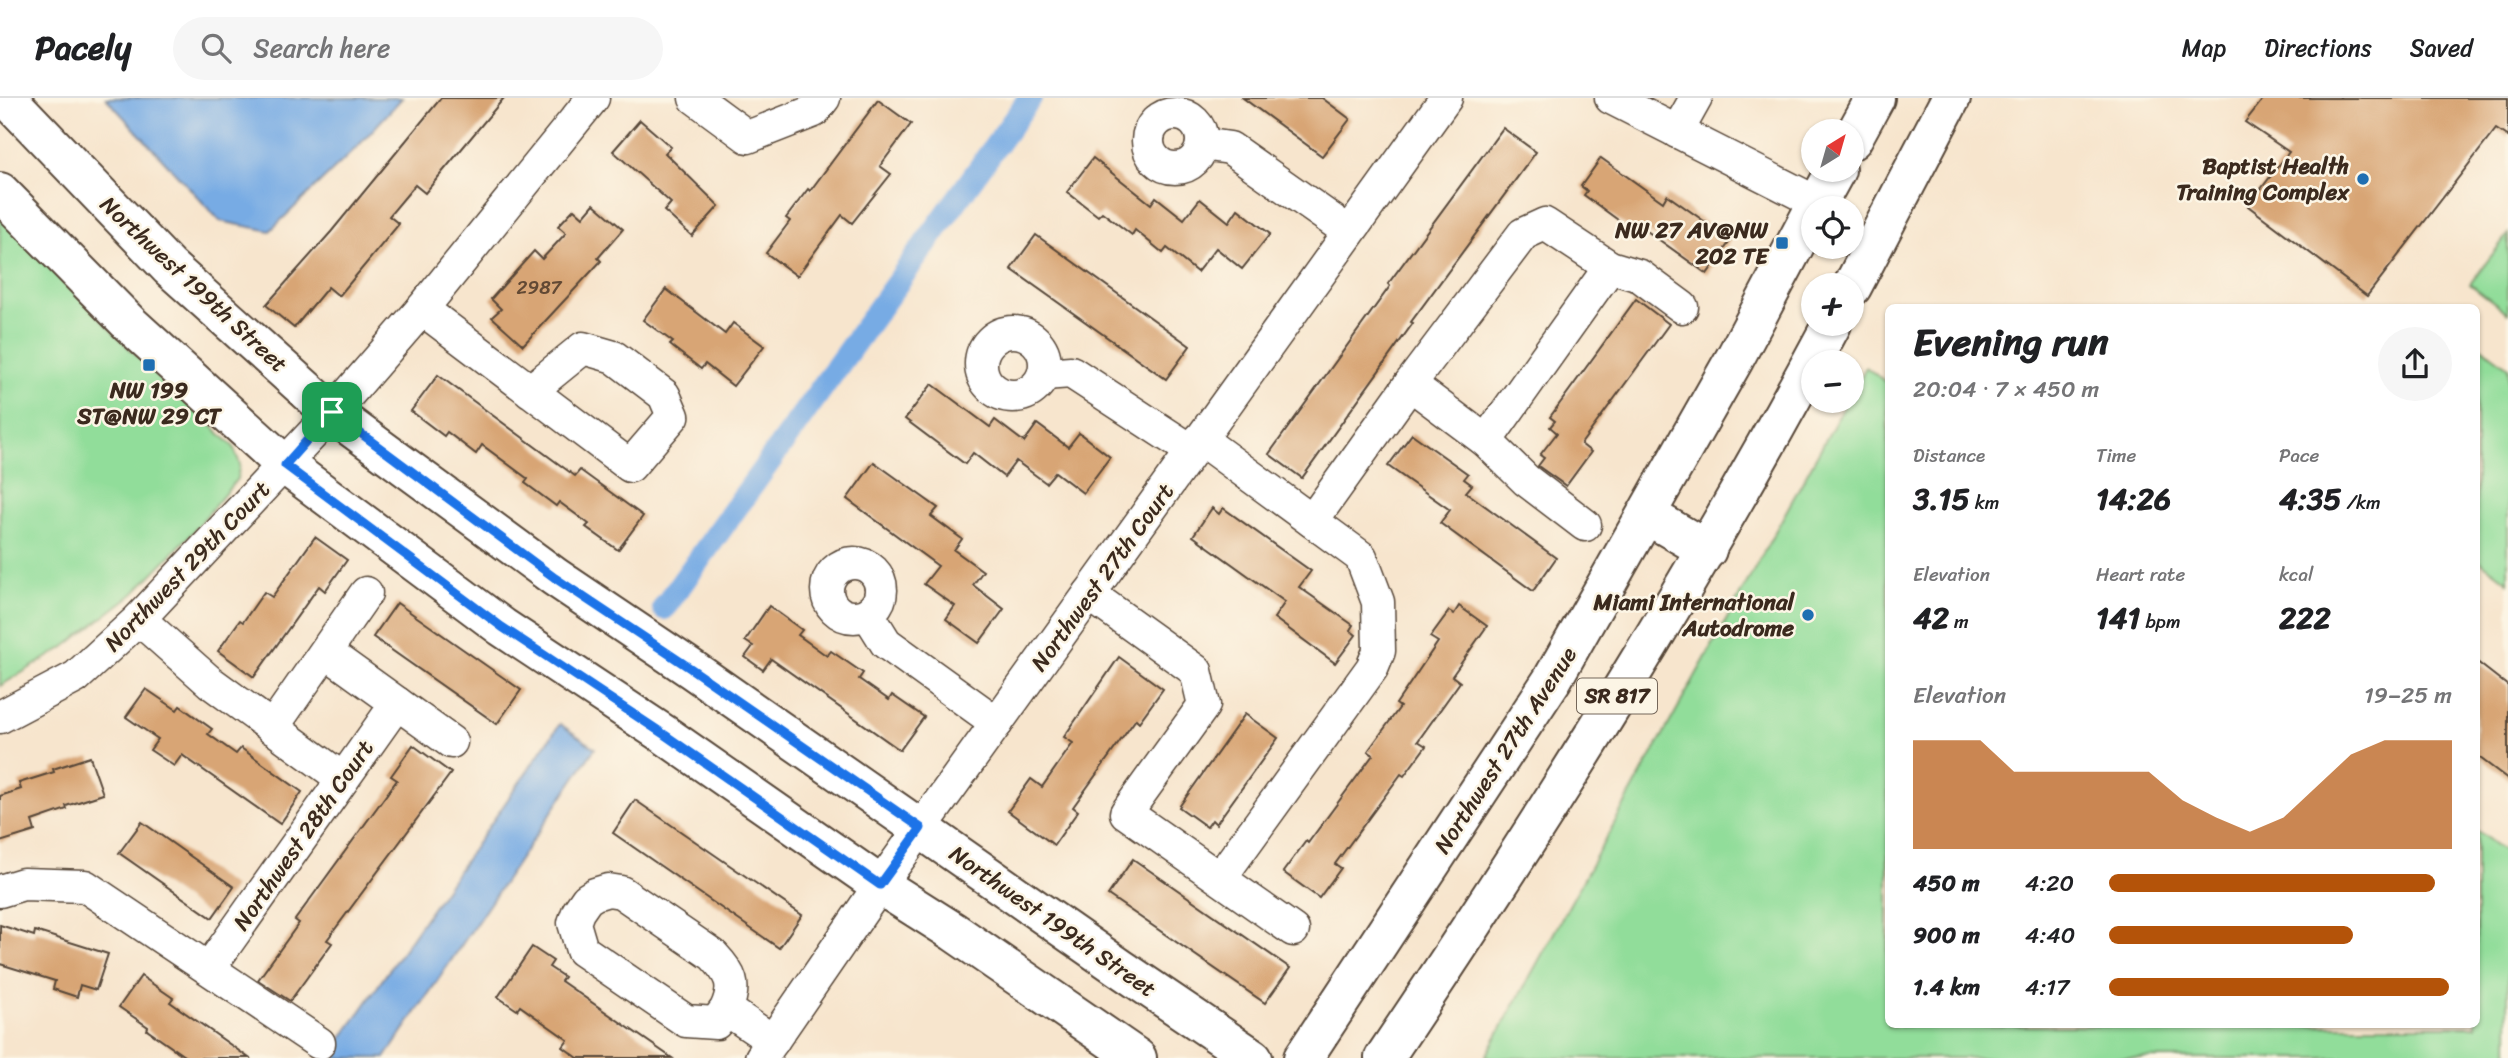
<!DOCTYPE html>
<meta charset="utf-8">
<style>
:root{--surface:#fff;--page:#f6f6f6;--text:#202124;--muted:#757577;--line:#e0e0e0;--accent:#b45309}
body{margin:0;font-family:Sriracha,sans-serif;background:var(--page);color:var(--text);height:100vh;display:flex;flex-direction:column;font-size:26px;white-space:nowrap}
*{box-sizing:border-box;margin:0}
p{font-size:23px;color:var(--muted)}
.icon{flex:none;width:38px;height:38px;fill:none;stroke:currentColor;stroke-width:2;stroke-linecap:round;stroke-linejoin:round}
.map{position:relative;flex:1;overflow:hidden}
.drawer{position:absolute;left:1885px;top:206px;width:595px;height:724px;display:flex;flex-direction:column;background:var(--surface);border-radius:10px;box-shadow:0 2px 5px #0004}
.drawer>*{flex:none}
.needle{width:46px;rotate:37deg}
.controls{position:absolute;left:1801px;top:21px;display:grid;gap:14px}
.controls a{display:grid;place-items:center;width:63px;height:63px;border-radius:50%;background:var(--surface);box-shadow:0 2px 5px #0004;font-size:35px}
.pin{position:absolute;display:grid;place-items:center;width:60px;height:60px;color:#fff;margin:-30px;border-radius:14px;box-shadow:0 4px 10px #0006}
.round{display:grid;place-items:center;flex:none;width:74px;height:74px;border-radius:37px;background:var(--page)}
.head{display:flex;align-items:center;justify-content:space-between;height:119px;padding:0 28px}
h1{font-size:38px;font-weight:800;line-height:52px}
.stats{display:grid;grid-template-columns:repeat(3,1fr);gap:10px;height:119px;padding:7px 28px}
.stats div{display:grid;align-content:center}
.stats b{font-size:30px;font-weight:800}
.stats small{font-size:19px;font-weight:400}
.stats p{font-size:19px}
.chart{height:196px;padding:14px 28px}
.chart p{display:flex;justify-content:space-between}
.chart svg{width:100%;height:126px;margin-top:7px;fill:var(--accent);opacity:.7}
ul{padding:0 28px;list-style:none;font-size:23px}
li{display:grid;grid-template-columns:112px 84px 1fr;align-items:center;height:52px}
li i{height:18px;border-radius:9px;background:var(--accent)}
header{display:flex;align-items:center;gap:42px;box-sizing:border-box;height:98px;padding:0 35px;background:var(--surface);border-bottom:2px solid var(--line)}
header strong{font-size:33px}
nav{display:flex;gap:38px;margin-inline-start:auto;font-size:24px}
.search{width:490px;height:63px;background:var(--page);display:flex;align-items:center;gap:18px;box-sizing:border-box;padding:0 24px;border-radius:38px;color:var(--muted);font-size:26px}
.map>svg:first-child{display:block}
.green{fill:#91dd9a;stroke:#66845c;stroke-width:2}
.water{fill:#77abe4;stroke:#596a81;stroke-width:2}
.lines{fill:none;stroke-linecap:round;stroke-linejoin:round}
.canal{stroke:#77abe4;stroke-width:24}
.building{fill:#d8a574}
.minor-casing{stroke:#574638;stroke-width:35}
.major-casing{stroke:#574638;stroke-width:42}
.minor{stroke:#fff;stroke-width:32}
.major{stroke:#fff;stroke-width:38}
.route-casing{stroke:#fff;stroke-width:14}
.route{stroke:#1a73e8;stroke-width:9}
.poi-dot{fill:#1f6fb2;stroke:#fcf5e5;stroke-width:2.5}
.labels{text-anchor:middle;stroke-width:5;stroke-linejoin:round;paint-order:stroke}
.number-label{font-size:19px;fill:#624934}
.shield{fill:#fcf5e5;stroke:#75675a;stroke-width:2}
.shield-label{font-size:21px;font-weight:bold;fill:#3b2a1e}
.poi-label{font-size:23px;font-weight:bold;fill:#3b2a1e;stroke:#fcf5e5;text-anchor:end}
.street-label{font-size:23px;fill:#3b2a1e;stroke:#fcf5e5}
</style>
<header>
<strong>Pacely</strong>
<div class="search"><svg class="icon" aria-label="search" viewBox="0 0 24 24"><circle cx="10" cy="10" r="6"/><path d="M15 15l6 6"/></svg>Search here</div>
<nav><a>Map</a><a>Directions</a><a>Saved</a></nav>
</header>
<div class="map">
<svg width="2508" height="960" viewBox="0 0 2508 960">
<rect width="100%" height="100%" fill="#fcf5e5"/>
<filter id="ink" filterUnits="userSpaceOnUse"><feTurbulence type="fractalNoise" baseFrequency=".0143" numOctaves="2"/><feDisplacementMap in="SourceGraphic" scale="14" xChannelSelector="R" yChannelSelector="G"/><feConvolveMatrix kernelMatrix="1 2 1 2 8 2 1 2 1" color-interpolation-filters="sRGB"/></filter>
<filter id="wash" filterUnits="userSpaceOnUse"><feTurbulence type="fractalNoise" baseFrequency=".00686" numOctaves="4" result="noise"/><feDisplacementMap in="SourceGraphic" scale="28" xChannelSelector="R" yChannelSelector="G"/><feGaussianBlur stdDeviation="1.57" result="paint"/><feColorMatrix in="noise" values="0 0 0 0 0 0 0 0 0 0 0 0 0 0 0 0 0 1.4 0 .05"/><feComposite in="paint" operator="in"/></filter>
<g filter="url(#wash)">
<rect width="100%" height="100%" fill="#f7e5cd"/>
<!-- green -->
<g class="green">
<path d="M 0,115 L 130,251 L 233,348 L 240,366 L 237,381 L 193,434 L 133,496 L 63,550 L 0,588 Z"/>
<path d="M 2508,136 L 2508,215 L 2470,186 Z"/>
<path d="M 2476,245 L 2508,269 L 2508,484 L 2476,460 Z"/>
<path d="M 1866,269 L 1888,286 L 1888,928 L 2476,928 L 2476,732 L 2508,756 L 2508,960 L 1485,960 L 1847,303 L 1852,303 L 1852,295 Z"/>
</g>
<!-- water -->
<g class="water">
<path d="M 106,0 L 402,0 L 359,47 L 270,133 L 220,123 Z"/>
<path d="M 560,626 L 595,650 L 385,960 L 328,960 Z"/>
</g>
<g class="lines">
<!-- canal -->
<path class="canal" d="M 664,510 L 1030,0"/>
</g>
<g id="blocks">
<!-- building -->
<g class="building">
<path d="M 441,0 L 504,0 L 425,95 L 415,87 L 389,118 L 399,126 L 339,198 L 328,189 L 294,230 L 266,207 L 331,134 Z"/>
<path d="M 1243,0 L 1322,0 L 1350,21 L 1322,58 Z"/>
<path d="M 2264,0 L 2508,0 L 2508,39 L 2496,31 L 2367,198 L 2248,108 L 2289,54 L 2245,24 Z"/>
<path d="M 878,2 L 911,26 L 880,68 L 891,76 L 852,125 L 842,117 L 797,178 L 766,155 L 790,123 L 786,120 L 808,91 L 810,93 Z"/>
<path d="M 640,22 L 671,49 L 665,55 L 719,108 L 692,138 L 664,113 L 671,105 L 613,53 Z"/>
<path d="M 1503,30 L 1536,54 L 1411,224 L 1413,225 L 1302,380 L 1269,356 L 1390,188 L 1388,186 Z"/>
<path d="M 1093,60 L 1151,106 L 1156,99 L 1184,121 L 1200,101 L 1229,124 L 1238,111 L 1270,136 L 1242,171 L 1216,150 L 1197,174 L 1167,150 L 1163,155 L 1135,132 L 1132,137 L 1102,114 L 1098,118 L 1067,94 Z"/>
<path d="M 1601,60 L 1663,104 L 1667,97 L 1731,142 L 1707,176 L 1644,131 L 1640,138 L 1584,97 L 1587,93 L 1581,88 Z"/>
<path d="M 594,106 L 623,131 L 598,160 L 601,163 L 523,247 L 492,219 L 501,211 L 491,201 L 534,153 L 542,161 L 566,135 L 558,128 L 574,111 L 583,119 Z"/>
<path d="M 1036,137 L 1190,248 L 1166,281 L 1011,171 Z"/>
<path d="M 666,191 L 725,236 L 733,225 L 764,248 L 733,288 L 705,266 L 701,271 L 670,247 L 673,244 L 643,222 Z"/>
<path d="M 1636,201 L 1669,226 L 1581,346 L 1591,354 L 1566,388 L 1538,368 L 1544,360 L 1540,357 L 1557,335 L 1550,329 L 1555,323 L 1550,319 Z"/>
<path d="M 438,277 L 575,378 L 580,372 L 643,418 L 618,452 L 586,429 L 589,426 L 559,404 L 556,408 L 525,385 L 528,381 L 482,347 L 476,356 L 447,334 L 444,338 L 411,313 Z"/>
<path d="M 932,286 L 990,329 L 995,322 L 1024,344 L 1037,326 L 1068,349 L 1079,335 L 1110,359 L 1083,395 L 1055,374 L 1046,385 L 1016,363 L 1004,379 L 973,355 L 965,366 L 905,321 Z"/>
<path d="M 1412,336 L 1468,376 L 1464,381 L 1472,387 L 1466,394 L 1556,460 L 1533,493 L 1440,425 L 1450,412 L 1388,368 Z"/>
<path d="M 874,364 L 938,410 L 931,418 L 962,441 L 954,452 L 983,473 L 973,487 L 1004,511 L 979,545 L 946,521 L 955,508 L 924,486 L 938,468 L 847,401 Z"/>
<path d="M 1212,410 L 1219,416 L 1223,410 L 1311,473 L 1299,489 L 1353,527 L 1350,532 L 1356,537 L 1335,565 L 1274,520 L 1285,504 L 1193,438 Z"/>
<path d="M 315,439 L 347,462 L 325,493 L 319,488 L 254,579 L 218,553 L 240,522 L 243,524 L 264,494 L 272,499 Z"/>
<path d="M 397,505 L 521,592 L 497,626 L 373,539 Z"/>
<path d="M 769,508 L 802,532 L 798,537 L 827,558 L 831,553 L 863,575 L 859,581 L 889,602 L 892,597 L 924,619 L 900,652 L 771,561 L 763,572 L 745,559 L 753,548 L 745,543 Z"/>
<path d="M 1459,508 L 1487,528 L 1452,578 L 1460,584 L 1418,643 L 1426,648 L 1404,678 L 1401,676 L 1335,766 L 1341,770 L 1319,800 L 1283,774 L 1306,743 L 1308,745 L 1373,657 L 1368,653 L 1400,609 L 1396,606 L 1438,544 L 1430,539 L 1449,513 L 1454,516 Z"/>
<path d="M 1119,559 L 1163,591 L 1139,624 L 1136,621 L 1073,709 L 1078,713 L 1054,747 L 1008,713 L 1031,681 L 1042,689 L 1073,645 L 1064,639 Z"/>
<path d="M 2476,563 L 2508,588 L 2508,681 L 2476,657 Z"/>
<path d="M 146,591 L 177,612 L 180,608 L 212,631 L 208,636 L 236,656 L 241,650 L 302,694 L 280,726 L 182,657 L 174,668 L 150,652 L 158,641 L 126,619 Z"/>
<path d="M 1245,616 L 1278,640 L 1216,726 L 1212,722 L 1207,729 L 1179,709 Z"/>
<path d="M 413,647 L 451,675 L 327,842 L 332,845 L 290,903 L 258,882 L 299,825 L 295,822 L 397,682 L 391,678 Z"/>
<path d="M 90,659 L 103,696 L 66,708 L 67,711 L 32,723 L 35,733 L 0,744 L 0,698 L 21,691 L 19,685 L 54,674 L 53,671 Z"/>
<path d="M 635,702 L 802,817 L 779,850 L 613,735 Z"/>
<path d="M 142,724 L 234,789 L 212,820 L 119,755 Z"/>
<path d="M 1133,761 L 1290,870 L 1265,905 L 1108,797 Z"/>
<path d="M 0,827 L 34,838 L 35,833 L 108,856 L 96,892 L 80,887 L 77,899 L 53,891 L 55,883 L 0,866 Z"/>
<path d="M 532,849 L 553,863 L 549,869 L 564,879 L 561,883 L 672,960 L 578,960 L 563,949 L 568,942 L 520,908 L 517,912 L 498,899 Z"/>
<path d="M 141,878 L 173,900 L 170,904 L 249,960 L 187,960 L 147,932 L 148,929 L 119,909 Z"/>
</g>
</g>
</g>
<g filter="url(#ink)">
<use href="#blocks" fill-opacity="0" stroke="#574638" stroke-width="2"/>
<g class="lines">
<defs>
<g id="minor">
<path d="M 695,0 L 748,39 L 814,13 L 824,0"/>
<path d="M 1611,0 L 1818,105"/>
<circle cx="1175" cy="43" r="27"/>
<path d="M 1677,34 L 1696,0"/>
<path d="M 1202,46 L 1230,50 L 1349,134"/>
<path d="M 422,211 L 630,368 L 673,318 L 664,297 L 614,259 L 583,250 L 530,293"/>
<circle cx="1013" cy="266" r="32"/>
<path d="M 1044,276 L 1071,274 L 1192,353"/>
<path d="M 1410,286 L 1486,343 L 1526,382 L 1585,427"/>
<path d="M 1200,341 L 1361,459 L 1378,504 L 1379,553 L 1372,570 L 1220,780"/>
<path d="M 1486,343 L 1610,169"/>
<path d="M 1312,423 L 1410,286 L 1523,136 L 1545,126 L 1610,169 L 1640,178 L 1682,209"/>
<circle cx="854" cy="492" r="27"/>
<path d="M 1089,496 L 1196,573 L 1204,607 L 1126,715 L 1293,832"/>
<path d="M 868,516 L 886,545 L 997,625"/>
<path d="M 139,521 L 210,584 L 343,681"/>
<path d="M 326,554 L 451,644"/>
<path d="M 0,619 L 76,579 L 139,521 L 332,315 L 422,211 L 593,0"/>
<path d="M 272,630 L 366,495"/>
<path d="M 0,793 L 23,786 L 85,788 L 319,945"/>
<path d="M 210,869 L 397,605"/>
<path d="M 726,911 L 716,925 L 686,923 L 582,852 L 574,825 L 578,814 L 587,801 L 595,796 L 608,792 L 621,794 L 713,857 C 731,876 737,887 726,911 L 773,943"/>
<path d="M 761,960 L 880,787 L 1446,0"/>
</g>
<g id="major">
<path d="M 7,0 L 169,169 L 332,315 L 555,479 L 693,572 L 1120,870 L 1253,960"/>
<path d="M 1852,42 L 1875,0"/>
<path d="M 0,94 L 130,226 L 285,367 L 502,529 L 665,637 L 880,787 L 954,834 L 1137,960"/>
<path d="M 1815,110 L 1836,72"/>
<path d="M 1852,189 L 1951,0"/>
<path d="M 1647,417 L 1707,452"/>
<path d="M 1303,960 L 1552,582 L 1735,260 L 1813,113"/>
<path d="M 1384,960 C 1544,722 1697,479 1832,226"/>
</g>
</defs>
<!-- minor casing -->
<use href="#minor" class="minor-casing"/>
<!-- major casing -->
<use href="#major" class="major-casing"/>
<!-- minor -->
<use href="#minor" class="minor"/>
<!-- major -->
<use href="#major" class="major"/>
</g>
</g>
<g class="lines" filter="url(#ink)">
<defs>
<path id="route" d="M 332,314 L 555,480 L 693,572 L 921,730 L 880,787 L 665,637 L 502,529 L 285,367 Z"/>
</defs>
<!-- route casing -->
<use href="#route" class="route-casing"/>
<!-- route -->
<use href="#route" class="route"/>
</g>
<!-- markers -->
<g class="poi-dot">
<circle cx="2363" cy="81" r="7"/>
<rect x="1775" y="138" width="14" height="14" rx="3.5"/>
<rect x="142" y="260" width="14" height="14" rx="3.5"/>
<circle cx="1808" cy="517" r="7"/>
</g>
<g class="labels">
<!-- number labels -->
<g class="number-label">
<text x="539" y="196">2987</text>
</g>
<!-- shield labels -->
<rect class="shield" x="1577" y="580.5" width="80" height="35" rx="5"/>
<g class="shield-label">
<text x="1617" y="605">SR 817</text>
</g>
<!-- poi labels -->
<g class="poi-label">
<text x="2349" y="76">Baptist Health<tspan x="2349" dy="26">Training Complex</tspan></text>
<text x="1768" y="140">NW 27 AV@NW<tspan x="1768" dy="26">202 TE</tspan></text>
<text x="149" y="300" text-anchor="middle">NW 199<tspan x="149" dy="26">ST@NW 29 CT</tspan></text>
<text x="1794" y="512">Miami International<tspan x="1794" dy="26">Autodrome</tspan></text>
</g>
<!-- street labels -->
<g class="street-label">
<text transform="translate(194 186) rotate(43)" y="8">Northwest 199th Street</text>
<text transform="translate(187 468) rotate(-46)" y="8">Northwest 29th Court</text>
<text transform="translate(1102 479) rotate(-54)" y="8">Northwest 27th Court</text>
<text transform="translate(1505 652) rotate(-57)" y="8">Northwest 27th Avenue</text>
<text transform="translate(303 737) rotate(-55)" y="8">Northwest 28th Court</text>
<text transform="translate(1053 823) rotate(35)" y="8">Northwest 199th Street</text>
</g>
</g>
</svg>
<div class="controls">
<a><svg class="needle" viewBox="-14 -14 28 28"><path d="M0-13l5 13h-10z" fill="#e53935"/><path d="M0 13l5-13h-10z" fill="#757577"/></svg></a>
<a><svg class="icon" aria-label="locate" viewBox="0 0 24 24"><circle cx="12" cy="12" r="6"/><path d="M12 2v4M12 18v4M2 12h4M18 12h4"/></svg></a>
<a>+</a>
<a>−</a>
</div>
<div class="pin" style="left:332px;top:314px;background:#1e9e55"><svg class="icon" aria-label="arrive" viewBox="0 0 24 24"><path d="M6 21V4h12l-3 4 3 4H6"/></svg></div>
<section class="drawer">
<div class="head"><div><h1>Evening run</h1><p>20:04 · 7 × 450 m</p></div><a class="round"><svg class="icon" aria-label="share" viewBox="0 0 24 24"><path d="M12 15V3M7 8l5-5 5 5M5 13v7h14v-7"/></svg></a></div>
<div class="stats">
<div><p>Distance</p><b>3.15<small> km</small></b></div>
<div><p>Time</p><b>14:26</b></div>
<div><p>Pace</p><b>4:35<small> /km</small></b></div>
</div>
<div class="stats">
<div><p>Elevation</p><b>42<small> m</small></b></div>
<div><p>Heart rate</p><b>141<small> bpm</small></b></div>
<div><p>kcal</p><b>222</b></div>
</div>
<div class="chart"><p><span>Elevation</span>19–25 m</p>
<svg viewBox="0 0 160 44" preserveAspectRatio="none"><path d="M0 44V6L10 6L20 6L30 17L40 17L50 17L60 17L70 17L80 27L90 33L100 38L110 33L120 22L130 11L140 6L150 6L160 6V44z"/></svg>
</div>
<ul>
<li><b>450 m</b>4:20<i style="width:95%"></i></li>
<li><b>900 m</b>4:40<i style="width:71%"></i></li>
<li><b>1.4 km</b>4:17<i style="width:99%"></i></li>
</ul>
</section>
</div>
